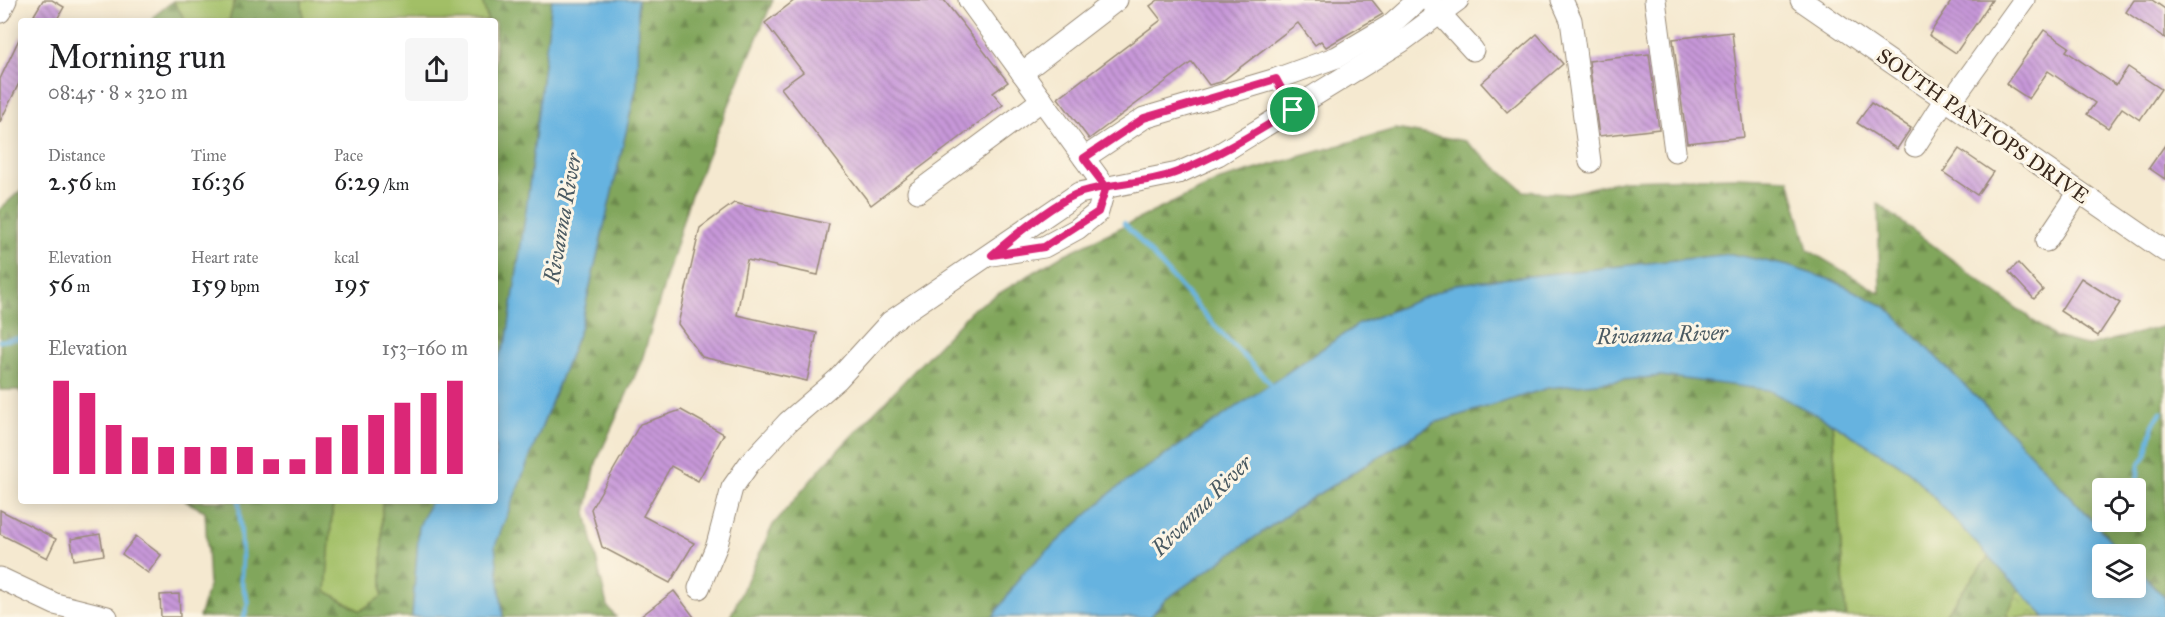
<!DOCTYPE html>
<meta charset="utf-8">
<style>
:root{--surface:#fff;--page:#f6f6f6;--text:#202124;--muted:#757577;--accent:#db2777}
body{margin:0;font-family:"IM FELL Great Primer",serif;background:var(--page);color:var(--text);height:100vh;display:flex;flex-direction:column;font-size:22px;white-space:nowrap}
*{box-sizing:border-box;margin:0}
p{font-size:20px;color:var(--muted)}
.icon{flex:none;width:33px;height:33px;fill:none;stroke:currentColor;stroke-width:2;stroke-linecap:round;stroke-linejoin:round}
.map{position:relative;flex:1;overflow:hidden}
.panel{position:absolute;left:18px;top:18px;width:480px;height:486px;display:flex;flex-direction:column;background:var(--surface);border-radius:6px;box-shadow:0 3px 15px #0003}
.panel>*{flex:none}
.tools{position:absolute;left:2092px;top:478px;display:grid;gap:12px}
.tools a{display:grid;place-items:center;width:54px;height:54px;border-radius:6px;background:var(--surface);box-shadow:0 3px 15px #0003;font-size:30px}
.pin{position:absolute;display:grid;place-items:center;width:51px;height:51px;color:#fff;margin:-26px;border:3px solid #fff;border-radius:50%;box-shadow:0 2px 6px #0007}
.round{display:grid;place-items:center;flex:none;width:63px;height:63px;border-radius:6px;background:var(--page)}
.overview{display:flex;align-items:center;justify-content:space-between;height:102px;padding:0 30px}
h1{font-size:33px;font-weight:600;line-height:45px}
.figures{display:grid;grid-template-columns:repeat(3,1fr);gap:9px;height:102px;padding:6px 30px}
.figures div{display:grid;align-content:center}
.figures b{font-size:26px;font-weight:600}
.figures small{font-size:16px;font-weight:400}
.figures p{font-size:16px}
.chart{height:168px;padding:12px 30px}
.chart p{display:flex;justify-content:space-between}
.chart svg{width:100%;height:108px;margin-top:6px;stroke:var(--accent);stroke-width:6}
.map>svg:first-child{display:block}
.green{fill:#a2bf66;stroke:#6e7442;stroke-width:1.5}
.forest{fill:url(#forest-firs);stroke:#5e683c;stroke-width:1.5;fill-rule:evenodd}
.park{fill:url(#park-crowns);stroke:#6e7442;stroke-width:1.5}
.water{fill:#66b3e0;stroke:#506e7f;stroke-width:1.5}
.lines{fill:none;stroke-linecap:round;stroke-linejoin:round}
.stream{stroke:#66b3e0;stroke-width:4.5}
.building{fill:url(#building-back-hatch)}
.minor-casing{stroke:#988a77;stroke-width:23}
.minor{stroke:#fff;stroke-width:21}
.route-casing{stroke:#fff;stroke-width:12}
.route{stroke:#db2777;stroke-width:8}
.labels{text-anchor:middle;stroke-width:6;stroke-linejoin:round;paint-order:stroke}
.street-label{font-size:21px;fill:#3b2a1e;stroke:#fcf5e5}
.water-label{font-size:22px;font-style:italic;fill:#4a5a62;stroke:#fcf5e5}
</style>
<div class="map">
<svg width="2165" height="617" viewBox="0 0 2165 617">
<defs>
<pattern id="forest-firs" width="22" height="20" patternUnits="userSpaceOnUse" patternTransform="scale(1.5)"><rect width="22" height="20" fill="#81a65b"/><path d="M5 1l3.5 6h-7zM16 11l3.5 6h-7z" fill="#6b874b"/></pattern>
<pattern id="park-crowns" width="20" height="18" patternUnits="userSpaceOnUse" patternTransform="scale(1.5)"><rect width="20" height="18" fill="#a2bf66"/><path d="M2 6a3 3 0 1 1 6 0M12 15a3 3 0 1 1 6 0" fill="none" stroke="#859b53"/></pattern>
<pattern id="building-back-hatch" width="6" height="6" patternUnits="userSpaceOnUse" patternTransform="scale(1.5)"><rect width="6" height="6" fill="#c798d9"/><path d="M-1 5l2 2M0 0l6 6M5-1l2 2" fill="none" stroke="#a37caf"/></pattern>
</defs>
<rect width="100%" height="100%" fill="#fcf5e5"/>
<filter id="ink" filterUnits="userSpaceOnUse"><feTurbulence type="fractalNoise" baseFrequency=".0167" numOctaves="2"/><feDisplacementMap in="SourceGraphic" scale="12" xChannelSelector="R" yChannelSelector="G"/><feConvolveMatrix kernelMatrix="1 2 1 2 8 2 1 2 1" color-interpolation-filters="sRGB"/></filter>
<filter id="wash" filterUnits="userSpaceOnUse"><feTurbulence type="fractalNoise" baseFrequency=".008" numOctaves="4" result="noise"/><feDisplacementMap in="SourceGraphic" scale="24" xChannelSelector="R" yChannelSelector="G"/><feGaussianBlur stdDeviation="1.35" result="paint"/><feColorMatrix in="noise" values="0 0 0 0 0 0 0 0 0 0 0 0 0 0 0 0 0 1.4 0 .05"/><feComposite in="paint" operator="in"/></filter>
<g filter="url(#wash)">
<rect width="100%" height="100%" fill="#f5e9d0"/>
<!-- green -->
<g class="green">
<path d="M 235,0 L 229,21 L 186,21 L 173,1 Z"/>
<path d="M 302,0 L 482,0 L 488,21 L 303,21 Z"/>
<path d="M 1832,423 L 1908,470 L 1989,556 L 1943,617 L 1846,617 Z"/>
<path d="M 333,501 L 382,501 L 382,597 L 360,611 L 326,591 Z"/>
</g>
<!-- forest -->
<g class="forest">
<path d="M 235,0 L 302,0 L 303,21 L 229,21 Z"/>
<path d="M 482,0 L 552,0 L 526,211 L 507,338 L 495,365 L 495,21 L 488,21 Z"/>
<path d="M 638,0 L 773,0 L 689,200 L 642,360 L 596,463 L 586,513 L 607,606 L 616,617 L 503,617 L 495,546 L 580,329 L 637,85 Z"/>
<path d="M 173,1 L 186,21 L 152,21 L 153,17 Z"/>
<path d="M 1395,129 L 1465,141 L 1524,191 L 1566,194 L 1624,180 L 1735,177 L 1789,179 L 1808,250 L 1880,293 L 1878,204 L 2055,337 L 2089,346 L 2165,326 L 2165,598 L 2136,567 L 2136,555 L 2124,555 L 2000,421 L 1886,307 L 1834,281 L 1788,266 L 1731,254 L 1457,284 L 1359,324 L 1114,490 L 1022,574 L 993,617 L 730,617 L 773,525 L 823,466 L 973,309 L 1059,257 L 1220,180 ZM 2103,489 L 2136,489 L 2136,522 L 2103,522 Z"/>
<path d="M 21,190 L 21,393 L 19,390 L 0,390 L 0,209 Z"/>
<path d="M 1661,376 L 1768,389 L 1832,423 L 1846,617 L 1150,617 L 1166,599 L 1307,501 L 1434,423 L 1548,388 Z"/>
<path d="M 185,501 L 333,501 L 326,591 L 360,611 L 382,596 L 382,501 L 431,501 L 419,527 L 412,617 L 199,617 L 209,586 L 205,511 Z"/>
<path d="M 1989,556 L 2044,617 L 1943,617 Z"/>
</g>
<!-- park -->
<path class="park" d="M 2019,588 L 2045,617 L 2006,617 Z"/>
<!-- water -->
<g class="water">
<path d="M 552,0 L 638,0 L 637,85 L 580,329 L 495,546 L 503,617 L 412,617 L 419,526 L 431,501 L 495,501 L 495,365 L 507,338 L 526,211 Z"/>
<path d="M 1731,254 L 1788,266 L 1834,281 L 1886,307 L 2000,421 L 2124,555 L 2103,555 L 2103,588 L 2136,588 L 2136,567 L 2165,598 L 2165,617 L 2045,617 L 1908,470 L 1832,423 L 1768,390 L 1661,376 L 1548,388 L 1434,423 L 1307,501 L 1166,599 L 1150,617 L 993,617 L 1022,574 L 1114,490 L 1359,324 L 1457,284 Z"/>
</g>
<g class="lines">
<!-- stream -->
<g class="stream">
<path d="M 1124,223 L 1225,337 L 1270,383"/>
<path d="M 0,341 L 21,338"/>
<path d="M 2136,490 L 2139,465 L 2146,455 L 2153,425 L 2161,412"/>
<path d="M 239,501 L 242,557 L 241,580 L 248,603 L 244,617"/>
<path d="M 2097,526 L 2103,512"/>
</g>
</g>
<g id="blocks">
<!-- building -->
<g class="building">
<path d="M 43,0 L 52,0 L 64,7 L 56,21 L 44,21 L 34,15 Z"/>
<path d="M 795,0 L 944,0 L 1008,82 L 993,93 L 1003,105 L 871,205 L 781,88 L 803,72 L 765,23 Z"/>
<path d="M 1158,0 L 1372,0 L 1383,14 L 1326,47 L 1321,41 L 1315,45 L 1298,23 L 1221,82 L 1209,85 L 1192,62 L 1089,139 L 1058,98 L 1161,20 L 1150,6 Z"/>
<path d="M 1952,0 L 1992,0 L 1956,53 L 1929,35 Z"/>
<path d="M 2134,0 L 2152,0 L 2165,9 L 2165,38 L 2126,12 Z"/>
<path d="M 2044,30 L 2069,47 L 2066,51 L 2116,85 L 2128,67 L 2161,89 L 2140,120 L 2122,108 L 2108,128 L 2087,114 L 2095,103 L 2048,71 L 2029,99 L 2006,84 Z"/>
<path d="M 1732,32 L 1744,137 L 1687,143 L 1673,39 Z"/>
<path d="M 1537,34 L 1563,64 L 1507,112 L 1481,83 Z"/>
<path d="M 21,35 L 21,79 L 0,122 L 0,79 Z"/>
<path d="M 1649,54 L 1659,129 L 1599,136 L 1589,61 Z"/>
<path d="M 1871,103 L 1911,128 L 1897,149 L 1857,123 Z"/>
<path d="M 2165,145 L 2165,179 L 2149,168 Z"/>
<path d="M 1959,149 L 1993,172 L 1977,195 L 1943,172 Z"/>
<path d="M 734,203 L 829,224 L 818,275 L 747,260 L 737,315 L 817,333 L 807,381 L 702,357 L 678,324 L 700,228 Z"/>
<path d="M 2018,263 L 2043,290 L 2034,299 L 2009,272 Z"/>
<path d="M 2081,278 L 2120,303 L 2098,336 L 2060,311 Z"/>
<path d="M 681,410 L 724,434 L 698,481 L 671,466 L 643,516 L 694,543 L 670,583 L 602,547 L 591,509 L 640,424 Z"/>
<path d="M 0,510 L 56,539 L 47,558 L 0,534 Z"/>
<path d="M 100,534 L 104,555 L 74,560 L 71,539 Z"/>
<path d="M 136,536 L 161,555 L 148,573 L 122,554 Z"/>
<path d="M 674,591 L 694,617 L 640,617 Z"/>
<path d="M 179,594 L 180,617 L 161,617 L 160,595 Z"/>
</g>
</g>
</g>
<g filter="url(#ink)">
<use href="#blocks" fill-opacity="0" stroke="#988a77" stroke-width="1.5"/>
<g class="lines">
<defs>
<g id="minor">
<path d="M 969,0 L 1105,187"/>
<path d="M 1562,0 L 1571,20 L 1590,162"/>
<path d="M 1655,0 L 1675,151"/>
<path d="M 1801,0 L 2165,251"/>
<path d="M 1433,6 L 1473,50"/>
<path d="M 0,12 L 6,0"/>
<path d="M 1022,73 L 1117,0"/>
<path d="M 1950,103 L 2024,0"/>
<path d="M 1915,146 L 1945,99"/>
<path d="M 1084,158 L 1144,118 L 1276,79 L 1337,57 L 1389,26 L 1418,0"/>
<path d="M 918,192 L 1042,100"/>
<path d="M 2046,241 L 2079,192"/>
<path d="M 992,255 L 1044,247 L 1077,229 L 1098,212 L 1105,187"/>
<path d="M 0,578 L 55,604 L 107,617"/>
<path d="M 699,588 L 717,545 L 732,488 L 749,464 L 788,422 L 838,379 L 890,322 L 1079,193 L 1178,173 L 1218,155 L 1401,42 L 1458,0"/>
</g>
</defs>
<!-- minor casing -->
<use href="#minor" class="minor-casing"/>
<!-- minor -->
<use href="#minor" class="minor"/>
</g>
</g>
<g class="lines" filter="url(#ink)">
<defs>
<path id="route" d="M 1293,110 C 1256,132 1220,155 1180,171 C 1149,184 1114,182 1082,192 C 1057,200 1013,237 992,255 L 1044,247 L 1098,212 L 1106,187 L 1084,158 L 1144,118 L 1276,79 L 1293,110"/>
</defs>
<!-- route casing -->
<use href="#route" class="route-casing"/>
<!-- route -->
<use href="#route" class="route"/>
</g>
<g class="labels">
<!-- street labels -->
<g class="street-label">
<text transform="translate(1983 126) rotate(35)" y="7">SOUTH PANTOPS DRIVE</text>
</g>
<!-- water labels -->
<g class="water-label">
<text transform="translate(562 218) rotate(-80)" y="8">Rivanna River</text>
<text transform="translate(1662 334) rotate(-2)" y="8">Rivanna River</text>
<text transform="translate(1201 505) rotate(-45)" y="8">Rivanna River</text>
</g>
</g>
</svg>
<div class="tools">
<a><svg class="icon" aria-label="locate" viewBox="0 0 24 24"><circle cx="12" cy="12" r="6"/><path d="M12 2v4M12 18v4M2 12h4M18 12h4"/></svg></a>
<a><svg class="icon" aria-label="layers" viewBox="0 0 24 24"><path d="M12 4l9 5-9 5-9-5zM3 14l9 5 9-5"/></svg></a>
</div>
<div class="pin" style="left:1293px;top:110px;background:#1e9e55"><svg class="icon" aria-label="arrive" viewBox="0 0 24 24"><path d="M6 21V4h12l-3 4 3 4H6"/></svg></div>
<section class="panel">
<div class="overview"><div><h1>Morning run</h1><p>08:45 · 8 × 320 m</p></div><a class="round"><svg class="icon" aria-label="share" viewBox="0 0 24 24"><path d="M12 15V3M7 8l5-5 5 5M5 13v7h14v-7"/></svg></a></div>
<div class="figures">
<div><p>Distance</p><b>2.56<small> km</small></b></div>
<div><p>Time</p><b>16:36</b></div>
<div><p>Pace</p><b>6:29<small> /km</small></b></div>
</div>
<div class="figures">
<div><p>Elevation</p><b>56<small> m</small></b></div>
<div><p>Heart rate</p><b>159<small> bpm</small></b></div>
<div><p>kcal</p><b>195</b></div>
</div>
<div class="chart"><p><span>Elevation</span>153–160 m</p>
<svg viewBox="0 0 160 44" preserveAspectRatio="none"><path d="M5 44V6M15 44V11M25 44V24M35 44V29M45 44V33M55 44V33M65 44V33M75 44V33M85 44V38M95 44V38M105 44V29M115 44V24M125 44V20M135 44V15M145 44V11M155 44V6"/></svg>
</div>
</section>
</div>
